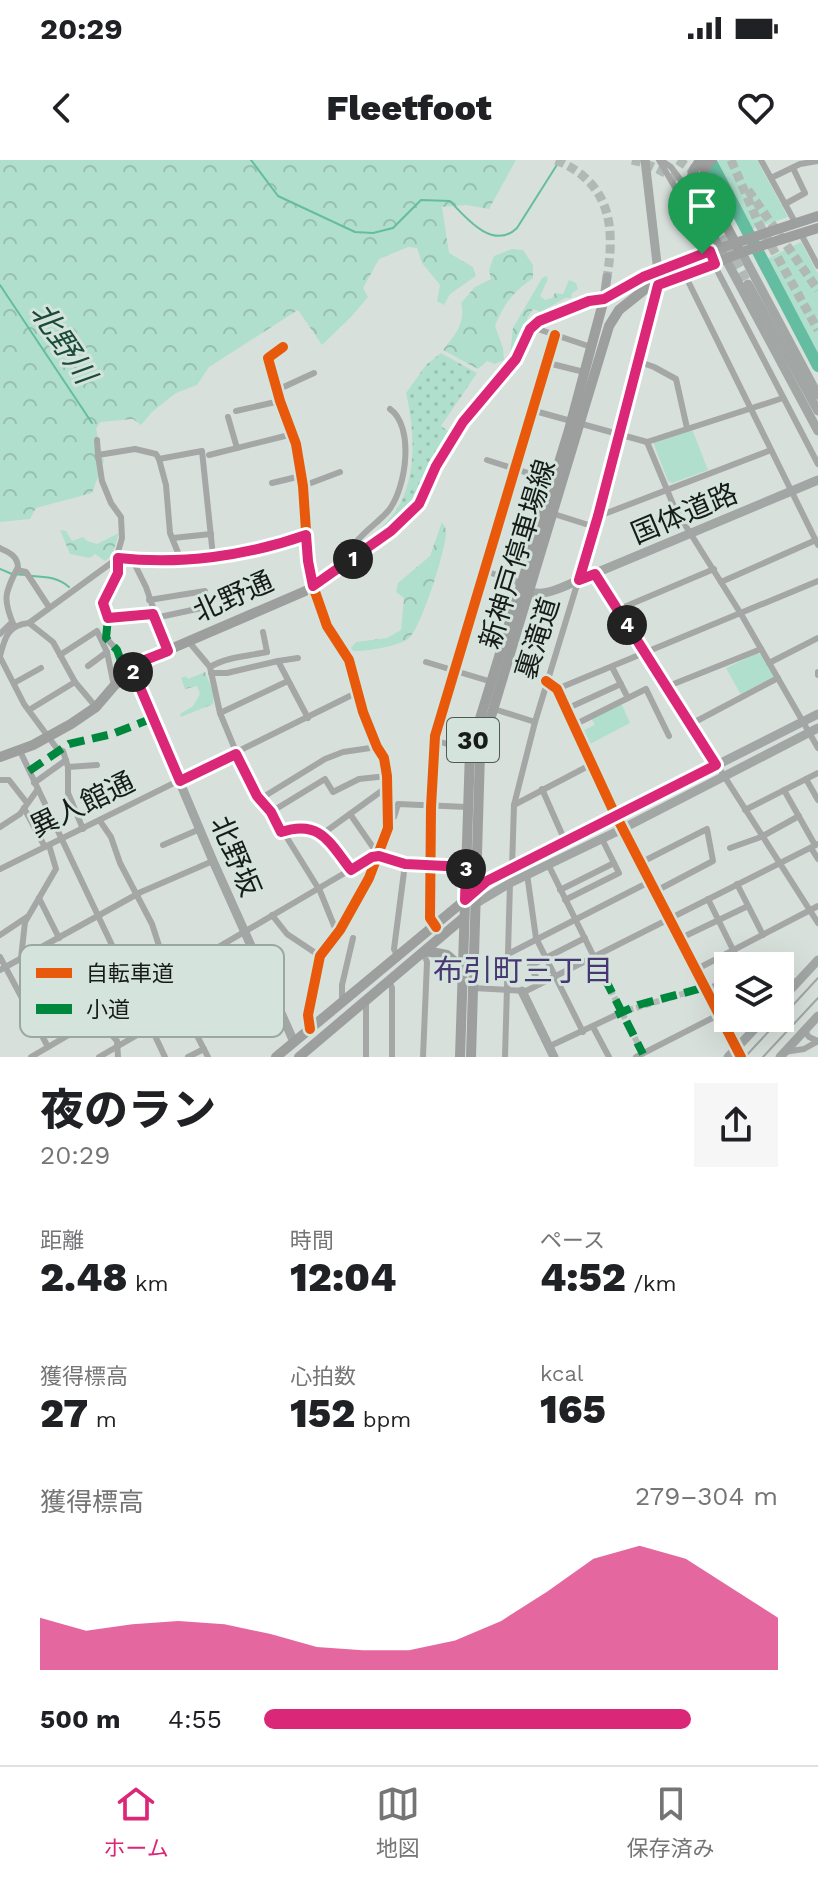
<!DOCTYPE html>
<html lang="ja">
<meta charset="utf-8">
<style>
:root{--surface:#fff;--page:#f6f6f6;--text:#202124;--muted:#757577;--line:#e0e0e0;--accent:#db2777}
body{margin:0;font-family:"Work Sans","Noto Sans JP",sans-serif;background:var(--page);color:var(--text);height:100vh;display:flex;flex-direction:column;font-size:30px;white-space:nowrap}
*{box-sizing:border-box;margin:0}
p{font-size:26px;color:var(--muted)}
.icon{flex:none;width:44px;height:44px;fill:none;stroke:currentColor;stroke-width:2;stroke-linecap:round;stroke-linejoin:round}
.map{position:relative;height:897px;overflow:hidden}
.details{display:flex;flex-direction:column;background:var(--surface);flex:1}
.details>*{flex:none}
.fabs{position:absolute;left:714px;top:792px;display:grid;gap:16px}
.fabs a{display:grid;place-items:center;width:80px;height:80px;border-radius:0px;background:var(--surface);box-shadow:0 8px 32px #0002;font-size:40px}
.pin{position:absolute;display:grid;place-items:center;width:68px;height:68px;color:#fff;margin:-82px -34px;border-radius:50% 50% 50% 0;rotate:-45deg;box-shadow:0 0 8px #0007}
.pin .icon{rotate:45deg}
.km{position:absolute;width:40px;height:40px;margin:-20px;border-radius:50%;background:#222;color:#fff;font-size:22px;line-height:40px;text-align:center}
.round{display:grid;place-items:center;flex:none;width:84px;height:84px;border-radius:0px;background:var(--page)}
.summary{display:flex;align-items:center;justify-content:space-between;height:136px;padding:0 40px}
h1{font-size:44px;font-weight:800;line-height:60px}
.metrics{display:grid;grid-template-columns:repeat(3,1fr);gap:12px;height:136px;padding:8px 40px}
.metrics div{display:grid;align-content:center}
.metrics b{font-size:40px;font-weight:800}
.metrics small{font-size:22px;font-weight:400}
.metrics p{font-size:22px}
.chart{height:224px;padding:16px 40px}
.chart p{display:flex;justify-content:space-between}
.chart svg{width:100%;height:144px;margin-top:8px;fill:var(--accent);opacity:.7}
ul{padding:0 40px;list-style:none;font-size:26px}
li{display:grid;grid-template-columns:128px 96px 1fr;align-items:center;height:60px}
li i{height:20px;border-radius:10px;background:var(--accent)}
.status{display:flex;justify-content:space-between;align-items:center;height:56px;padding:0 40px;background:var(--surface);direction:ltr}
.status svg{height:22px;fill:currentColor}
header{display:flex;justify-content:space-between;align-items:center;height:104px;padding:0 40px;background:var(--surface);font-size:36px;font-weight:800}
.dock{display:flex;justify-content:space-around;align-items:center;height:112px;border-top:2px solid var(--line);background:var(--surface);font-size:22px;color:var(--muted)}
.dock a{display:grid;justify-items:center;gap:4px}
.dock .active{color:var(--accent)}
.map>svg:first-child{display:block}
.grass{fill:url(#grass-dots)}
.forest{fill:url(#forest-crowns)}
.green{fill:#b1dfcd}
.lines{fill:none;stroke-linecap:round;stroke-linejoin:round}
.stream{stroke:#65bda1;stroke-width:2}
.river{stroke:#65bda1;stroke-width:12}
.street-tunnel{stroke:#b1b9b5;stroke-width:6;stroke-dasharray:6 3;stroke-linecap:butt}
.secondary-tunnel{stroke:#b1b9b5;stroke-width:9;stroke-dasharray:9 4.5;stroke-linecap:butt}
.street{stroke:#a4a7a6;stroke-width:6}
.secondary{stroke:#a2a6a5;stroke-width:9}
.primary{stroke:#9c9f9e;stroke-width:10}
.rail{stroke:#a1a6a4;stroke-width:2}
.quiet{stroke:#00873e;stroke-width:8;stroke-dasharray:16 8;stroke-linecap:butt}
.cycleway-casing{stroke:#d4e3dc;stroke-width:15}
.cycleway{stroke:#e8590c;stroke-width:10}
.route-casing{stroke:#fff;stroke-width:16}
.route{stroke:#db2777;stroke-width:10}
.labels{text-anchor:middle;stroke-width:6;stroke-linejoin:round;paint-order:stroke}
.shield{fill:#d4e3dc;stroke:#505854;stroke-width:2}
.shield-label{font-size:26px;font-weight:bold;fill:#171c1a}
.street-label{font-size:28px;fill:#171c1a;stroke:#d4e3dc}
.water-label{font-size:30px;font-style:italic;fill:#194a3a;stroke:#d4e3dc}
.neighbourhood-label{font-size:30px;fill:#483773;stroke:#d4e3dc}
.key{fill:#d4e3dc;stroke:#9ba7a2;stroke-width:2}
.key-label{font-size:22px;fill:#171c1a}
</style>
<div class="status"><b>20:29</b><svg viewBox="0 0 49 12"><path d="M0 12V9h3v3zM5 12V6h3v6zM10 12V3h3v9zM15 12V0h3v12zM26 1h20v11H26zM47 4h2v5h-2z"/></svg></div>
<header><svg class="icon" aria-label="back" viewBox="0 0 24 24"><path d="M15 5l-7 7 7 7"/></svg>Fleetfoot<svg class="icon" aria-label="heart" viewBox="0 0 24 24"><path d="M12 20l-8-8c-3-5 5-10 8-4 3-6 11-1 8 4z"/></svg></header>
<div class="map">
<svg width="818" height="897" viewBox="0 0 818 897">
<defs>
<pattern id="grass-dots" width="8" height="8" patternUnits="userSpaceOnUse" patternTransform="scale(2)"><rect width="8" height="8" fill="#b1dfcd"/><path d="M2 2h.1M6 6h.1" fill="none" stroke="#98bfaf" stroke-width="1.8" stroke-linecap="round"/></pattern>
<pattern id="forest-crowns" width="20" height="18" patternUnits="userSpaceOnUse" patternTransform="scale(2)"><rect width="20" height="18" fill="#b1dfcd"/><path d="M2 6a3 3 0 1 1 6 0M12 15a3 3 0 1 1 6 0" fill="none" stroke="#98bfaf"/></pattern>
</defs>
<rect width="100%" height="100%" fill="#d8e0dc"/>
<!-- grass -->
<path class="grass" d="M 441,193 L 477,213 L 441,266 L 451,273 L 411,344 L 367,383 L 366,381 C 375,373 386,364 393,355 C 418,321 415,272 406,233 L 426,205 Z"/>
<!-- forest -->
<g class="forest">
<path d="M 0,0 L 516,0 L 489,49 L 466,45 L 442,47 L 449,93 L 473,107 L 476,116 L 450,134 L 444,145 L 437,141 L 440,125 L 422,103 L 417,88 L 408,87 L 379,99 L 363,128 L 368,137 L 351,157 L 322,185 L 298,150 L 209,207 L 197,225 L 176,233 L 152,252 L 141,265 L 133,259 L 100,262 L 96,269 L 104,301 L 92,333 L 36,348 L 30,359 L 0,362 Z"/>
<path d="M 512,89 L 523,90 L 533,105 L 533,118 C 513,132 504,144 495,166 L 503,188 L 504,200 L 495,204 L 487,201 L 478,209 L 443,190 C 455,175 466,163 461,143 L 475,127 L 491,119 L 489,110 L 494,96 Z"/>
<path d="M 546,116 L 548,119 L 540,136 L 545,140 L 552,138 L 555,133 L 563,134 L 569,120 L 576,123 L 578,129 L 572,133 L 571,138 L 565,138 L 541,152 L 533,149 L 527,159 L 530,163 L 514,193 L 510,194 L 513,168 L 542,118 Z"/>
<path d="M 442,362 C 445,368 446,367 446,374 C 445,391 421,470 408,479 C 398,486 365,492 353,491 L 351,488 L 356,482 L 387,478 L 401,470 L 404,438 L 396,432 L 398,423 L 430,396 Z"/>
<path d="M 60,370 L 66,371 L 72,381 L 83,377 L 87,381 L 97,384 L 119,373 L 112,395 L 105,401 L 95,394 L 90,398 L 70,394 Z"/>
<path d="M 205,512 L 214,534 L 213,544 L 181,557 L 180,554 L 193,546 L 200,534 L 197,526 L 185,529 L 181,518 L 186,516 L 188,519 Z"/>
</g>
<!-- green -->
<g class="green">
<path d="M 719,0 L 757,0 L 788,57 L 751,69 L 716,4 Z"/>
<path d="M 801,82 L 818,114 L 818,196 L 767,99 Z"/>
<path d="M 692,269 L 708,310 L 672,323 L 668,321 L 653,282 Z"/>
<path d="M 758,493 L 763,496 L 774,517 L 741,535 L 726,508 Z"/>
<path d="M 621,543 L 630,563 L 588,585 L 582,571 L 595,565 L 591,558 Z"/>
</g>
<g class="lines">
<!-- stream -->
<g class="stream">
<path d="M 251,0 L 278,36 L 355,72 L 373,73 L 393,68 L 421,40 L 450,41 C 466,58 493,91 517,68 L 560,0"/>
<path d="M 0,125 L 92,263"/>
<path d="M 0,409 L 12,414 L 26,415"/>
<path d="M 32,416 C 46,417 58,417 69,427"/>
</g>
<!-- river -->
<path class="river" d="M 710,0 L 818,206"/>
<!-- street-tunnel -->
<g class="street-tunnel">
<path d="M 594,797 L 643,894"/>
<path d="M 619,853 L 706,827"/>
</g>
<!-- secondary-tunnel -->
<g class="secondary-tunnel">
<path d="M 556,0 C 609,22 616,64 607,117"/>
<path d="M 632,0 C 695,14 721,73 748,124"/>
<path d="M 678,0 L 695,12 L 706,27"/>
<path d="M 731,0 L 758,62 L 818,170"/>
<path d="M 748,30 L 818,130"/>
</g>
<!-- street -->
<g class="street">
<path d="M 659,0 L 707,82 L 718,112 L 818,304"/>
<path d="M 761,0 L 796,64"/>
<path d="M 662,1 L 671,7 L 689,31"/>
<path d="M 771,18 L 800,4 L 818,1"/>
<path d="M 785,44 L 805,33 L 793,8"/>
<path d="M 801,74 L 818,106"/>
<path d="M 685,115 L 818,385"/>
<path d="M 532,167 L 591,187"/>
<path d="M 283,187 L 268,198 L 280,241 L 296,284 L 303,326 L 308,401 L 313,426 L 327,466 L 349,500 L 363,552 L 377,587 L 384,598 L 387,616 L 388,668 L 369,718 L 340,770 L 320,796 L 308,855 L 310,869"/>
<path d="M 637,201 L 654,207 L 676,219 L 687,268"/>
<path d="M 548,203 L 584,212"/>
<path d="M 277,230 L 314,213"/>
<path d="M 236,251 L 280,241"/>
<path d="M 535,251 L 647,282 L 783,238"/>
<path d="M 228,257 L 237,288"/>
<path d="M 97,280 L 98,295"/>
<path d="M 647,282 L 675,349 L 741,454 L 818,588"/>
<path d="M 209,295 L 293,274"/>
<path d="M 159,299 L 202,291 L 213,396"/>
<path d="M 159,299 L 166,325 L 170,373 L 181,400"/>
<path d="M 487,300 L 553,321"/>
<path d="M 272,323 L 301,316"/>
<path d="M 303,326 L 340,312"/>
<path d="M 554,354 L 595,367"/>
<path d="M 599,356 L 771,290"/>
<path d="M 173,378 L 211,374"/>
<path d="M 0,388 C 9,393 17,395 18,407 C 5,433 2,438 14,466"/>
<path d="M 357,396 L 357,381 C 367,369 380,361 389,350 C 406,328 415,267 390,249"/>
<path d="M 118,398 C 180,406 247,396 306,375"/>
<path d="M 132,399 L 146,427 L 168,491"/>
<path d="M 17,410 L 26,412 L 49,447"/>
<path d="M 485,411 L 516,421 L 521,427"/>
<path d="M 595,414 L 818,763"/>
<path d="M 721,422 L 816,380"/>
<path d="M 149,440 L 205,431 L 206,447 L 155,458"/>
<path d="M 617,450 L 714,409"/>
<path d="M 108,458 L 153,454"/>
<path d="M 29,463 L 53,482 L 75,522 L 96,547"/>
<path d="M 263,472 L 267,492"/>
<path d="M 0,474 L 12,462"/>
<path d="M 189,482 L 210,507 L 220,553 L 246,616 L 257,636 L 271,652 L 320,731 L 337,773"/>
<path d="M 60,495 L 97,471 L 107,492 L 114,526"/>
<path d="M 0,496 C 5,477 8,465 29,463 L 118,398"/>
<path d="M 0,497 L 24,544 L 58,590 L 63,591 L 68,607 L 68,633 L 83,669"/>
<path d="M 278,501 L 298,498"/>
<path d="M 426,502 L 492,522"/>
<path d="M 769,503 L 818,478"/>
<path d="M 88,506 L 107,492"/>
<path d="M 210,507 C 226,497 248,496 267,492"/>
<path d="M 612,507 L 628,538"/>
<path d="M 125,512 L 117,490 L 106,478 L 108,458 L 103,443 L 118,413 L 118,392 L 122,378 L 121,357 L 111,343 L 102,321 L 98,295 L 135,289 L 156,294 L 159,299"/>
<path d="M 818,512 L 818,515"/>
<path d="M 211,513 L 227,513 L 278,501 L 308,558"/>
<path d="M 546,521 L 557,529 L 818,421"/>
<path d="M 14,523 L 41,508"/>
<path d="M 666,527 L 761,489"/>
<path d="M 494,549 L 535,562"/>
<path d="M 566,549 L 621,524"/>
<path d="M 29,550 L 75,522"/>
<path d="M 220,553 L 288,521"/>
<path d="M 691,564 L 778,518"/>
<path d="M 574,565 L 646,529 L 669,576"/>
<path d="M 434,580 L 470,591"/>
<path d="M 20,591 L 165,897"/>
<path d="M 68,607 L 97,605"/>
<path d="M 806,619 L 818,640"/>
<path d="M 0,620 L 9,620 L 27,643"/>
<path d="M 34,623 L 66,600"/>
<path d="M 542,629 L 565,681"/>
<path d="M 784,630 L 815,685"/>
<path d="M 260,639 L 325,599 L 343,592 L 377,587"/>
<path d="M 514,645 L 592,604"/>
<path d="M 24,648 L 45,687"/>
<path d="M 745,650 L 818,613"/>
<path d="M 271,652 L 325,619 L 333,632 L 359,619 L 387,616"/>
<path d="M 350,654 L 379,696"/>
<path d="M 616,654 L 741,897"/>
<path d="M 100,661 L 111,677 L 120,703 L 152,764 L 162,795 L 173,814"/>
<path d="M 387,661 L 394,657 L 398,644 L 467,647"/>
<path d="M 0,667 L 20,654 L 38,629"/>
<path d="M 281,672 C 320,659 329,682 351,710"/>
<path d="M 321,675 L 387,627"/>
<path d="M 163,685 L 200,669"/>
<path d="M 730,688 L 761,677 L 799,656"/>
<path d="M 811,688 L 818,699"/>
<path d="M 379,696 L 405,704 L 466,707"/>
<path d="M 642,702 L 707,669 L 713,701 L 656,731"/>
<path d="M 548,704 L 594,797"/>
<path d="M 512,708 L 514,645 L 535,562 L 598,356 L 658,125"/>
<path d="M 0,709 L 356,533"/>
<path d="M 527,714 L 536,778 L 583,872"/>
<path d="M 737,724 L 763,775"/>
<path d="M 560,730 L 614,703"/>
<path d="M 39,738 L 59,778"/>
<path d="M 708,739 L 741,806"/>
<path d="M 565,740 L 619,713 L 602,679"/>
<path d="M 272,755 L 287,774 L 320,796"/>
<path d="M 436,767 L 430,758 L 431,647 L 435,576 L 555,175"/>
<path d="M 0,775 L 27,757"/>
<path d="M 681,778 L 748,746"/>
<path d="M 43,787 L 57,811 L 117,881 L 118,897"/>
<path d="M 510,793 L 651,721"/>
<path d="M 420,795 L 425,797 L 427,802 L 423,897"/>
<path d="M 0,797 L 48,887"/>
<path d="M 21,798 L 25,762 L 56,709 L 49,685"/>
<path d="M 398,798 L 394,789 L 405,704"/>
<path d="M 697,809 L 818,746"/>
<path d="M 0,810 L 141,732 L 213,701"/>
<path d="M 389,821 L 392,828 L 392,897"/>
<path d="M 780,823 L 799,821"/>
<path d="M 540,824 L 530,806 L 585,778"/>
<path d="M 473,828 L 526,831 L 818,684"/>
<path d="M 707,830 L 728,819"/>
<path d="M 241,840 L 269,829"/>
<path d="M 342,841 L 342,825 L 353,778"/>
<path d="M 593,867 L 609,897"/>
<path d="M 548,887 L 616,855"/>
<path d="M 784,892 L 804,889 L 818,881 L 809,877 L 804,870"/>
<path d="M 31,897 L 372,697 L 379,696"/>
<path d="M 99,897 L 151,867"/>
<path d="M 188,897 L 204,889"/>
<path d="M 208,897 L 187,856 L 245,849"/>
<path d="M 366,897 L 366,842"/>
<path d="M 505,897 L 510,723"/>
<path d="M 636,897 L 728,850"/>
</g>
<!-- secondary -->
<g class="secondary">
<path d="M 645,0 L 658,112"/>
<path d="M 742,93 L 818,235"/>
<path d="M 723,94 L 818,271"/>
<path d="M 748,124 L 818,251"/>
<path d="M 604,139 L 607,117"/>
<path d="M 525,430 C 542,439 562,427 579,420 L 818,320"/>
<path d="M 133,511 L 213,701 L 294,882"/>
<path d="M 557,529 L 616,654"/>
<path d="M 473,732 L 487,721 L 818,554"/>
<path d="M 475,744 L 510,723 L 618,671 L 818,568"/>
<path d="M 522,831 L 554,897"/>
<path d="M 780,841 L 818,800"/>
<path d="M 728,897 L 765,858"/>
<path d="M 780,897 L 818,856"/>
</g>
<!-- primary -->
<g class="primary">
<path d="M 701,0 C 675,27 706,62 719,88"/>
<path d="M 712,0 L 705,7 L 704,24 L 738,88"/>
<path d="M 0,597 L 33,585 L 71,564 L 96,547 L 114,526 L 145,500 L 310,429 L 391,371 L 419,344 L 436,306 L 463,262 L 516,199 L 530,169 L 539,161 L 589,141 L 604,139 L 643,117 L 702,94 L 818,56"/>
<path d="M 426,791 L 447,795 L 461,807"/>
<path d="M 276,897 L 465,740"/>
<path d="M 299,897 L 462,759"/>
<path d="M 460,897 L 470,591 L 569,270 L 604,139"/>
<path d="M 471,897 L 480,593 L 609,166 L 619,150 L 644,130 L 748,90 L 818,68"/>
</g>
<!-- rail -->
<g class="rail">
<path d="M 745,897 L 818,818"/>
<path d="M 763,897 L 818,838"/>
</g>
<!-- quiet -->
<g class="quiet">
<path d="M 118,398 L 118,413 L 103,443 L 108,458 L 106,478 L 117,490 L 125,512"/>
<path d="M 29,611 L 69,584 L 112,574 L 148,560"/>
<path d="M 594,797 L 643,894"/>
<path d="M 616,855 L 638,845 L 706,827"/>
</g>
<defs>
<g id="cycleway">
<path d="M 283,187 L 268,198 L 280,241 L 296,284 L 303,326 L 308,401 L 313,426 L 327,466 L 349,500 L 363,552 L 377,587 L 384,598 L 387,616 L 388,668 L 369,718 L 340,770 L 320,796 L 308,855 L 310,869"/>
<path d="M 546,521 L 557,529 L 612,648 L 741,897"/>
<path d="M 436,767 L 430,758 L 431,647 L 435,576 L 555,175"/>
</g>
</defs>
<!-- cycleway casing -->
<use href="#cycleway" class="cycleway-casing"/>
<!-- cycleway -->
<use href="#cycleway" class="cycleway"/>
</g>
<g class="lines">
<defs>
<path id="route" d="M 710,91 L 715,104 L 658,125 L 598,356 L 579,420 L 595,414 L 716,605 L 487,721 L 465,740 L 466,707 L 405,704 L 379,696 L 372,697 L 351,710 C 329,682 320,659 281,672 L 271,652 L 257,636 L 236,594 L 180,621 L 133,511 L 145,500 L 168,491 L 153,454 L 108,458 L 103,443 L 118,413 L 118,398 C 180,405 247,396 306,375 L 308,401 L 313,426 L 391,371 L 419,344 L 436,306 L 463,262 L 516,199 L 530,169 L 539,161 L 589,141 L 604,139 L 643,117 Z"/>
</defs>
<!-- route casing -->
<use href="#route" class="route-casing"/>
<!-- route -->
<use href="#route" class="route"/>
</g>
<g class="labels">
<!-- shield labels -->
<rect class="shield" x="447" y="558" width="52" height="44" rx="6"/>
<g class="shield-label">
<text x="473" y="589">30</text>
</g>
<!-- street labels -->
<g class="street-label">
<text transform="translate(684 353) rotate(-23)" y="10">国体道路</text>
<text transform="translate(517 394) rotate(-73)" y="10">新神戸停車場線</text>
<text transform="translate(233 436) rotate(-24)" y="10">北野通</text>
<text transform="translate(537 478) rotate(-72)" y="10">裏滝道</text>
<text transform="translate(82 644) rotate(-26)" y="10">異人館通</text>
<text transform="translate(236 696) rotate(67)" y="10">北野坂</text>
</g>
<!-- water labels -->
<g class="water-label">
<text transform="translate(63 183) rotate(56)" y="10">北野川</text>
</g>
<!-- neighbourhood labels -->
<g class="neighbourhood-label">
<text x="523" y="821">布引町三丁目</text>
</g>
</g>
<!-- legend -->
<rect x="20" y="785" width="264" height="92" rx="12" class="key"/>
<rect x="36" y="808" width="36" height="10" fill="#e8590c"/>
<rect x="36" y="844" width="36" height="10" fill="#00873e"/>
<g class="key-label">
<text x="86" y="821">自転車道</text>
<text x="86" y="857">小道</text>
</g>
</svg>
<div class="fabs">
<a><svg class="icon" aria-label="layers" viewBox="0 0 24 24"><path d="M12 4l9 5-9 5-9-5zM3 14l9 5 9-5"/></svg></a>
</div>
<div class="pin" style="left:702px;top:94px;background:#1e9e55"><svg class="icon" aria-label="arrive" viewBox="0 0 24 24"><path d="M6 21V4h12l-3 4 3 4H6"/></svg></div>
<b class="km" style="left:353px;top:399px">1</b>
<b class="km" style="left:133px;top:512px">2</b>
<b class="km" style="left:466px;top:709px">3</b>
<b class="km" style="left:627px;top:465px">4</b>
</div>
<section class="details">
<div class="summary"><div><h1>夜のラン</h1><p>20:29</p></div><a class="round"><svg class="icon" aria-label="share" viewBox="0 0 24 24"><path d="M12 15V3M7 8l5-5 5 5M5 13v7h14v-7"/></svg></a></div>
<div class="metrics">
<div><p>距離</p><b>2.48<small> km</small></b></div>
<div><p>時間</p><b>12:04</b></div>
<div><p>ペース</p><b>4:52<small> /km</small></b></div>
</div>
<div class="metrics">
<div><p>獲得標高</p><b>27<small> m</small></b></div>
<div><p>心拍数</p><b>152<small> bpm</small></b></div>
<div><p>kcal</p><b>165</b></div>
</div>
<div class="chart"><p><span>獲得標高</span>279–304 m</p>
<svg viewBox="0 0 160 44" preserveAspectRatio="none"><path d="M0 44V28L10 32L20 30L30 29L40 30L50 33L60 37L70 38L80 38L90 35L100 29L110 20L120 10L130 6L140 10L150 19L160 28V44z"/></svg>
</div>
<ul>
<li><b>500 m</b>4:55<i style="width:83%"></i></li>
</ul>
</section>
<nav class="dock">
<a class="active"><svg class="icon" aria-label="home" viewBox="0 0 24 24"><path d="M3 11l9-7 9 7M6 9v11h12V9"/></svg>ホーム</a>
<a><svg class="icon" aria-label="map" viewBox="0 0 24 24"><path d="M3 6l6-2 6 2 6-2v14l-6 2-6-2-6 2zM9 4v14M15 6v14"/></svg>地図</a>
<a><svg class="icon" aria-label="saved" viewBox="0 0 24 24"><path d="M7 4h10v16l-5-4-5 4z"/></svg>保存済み</a>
</nav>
